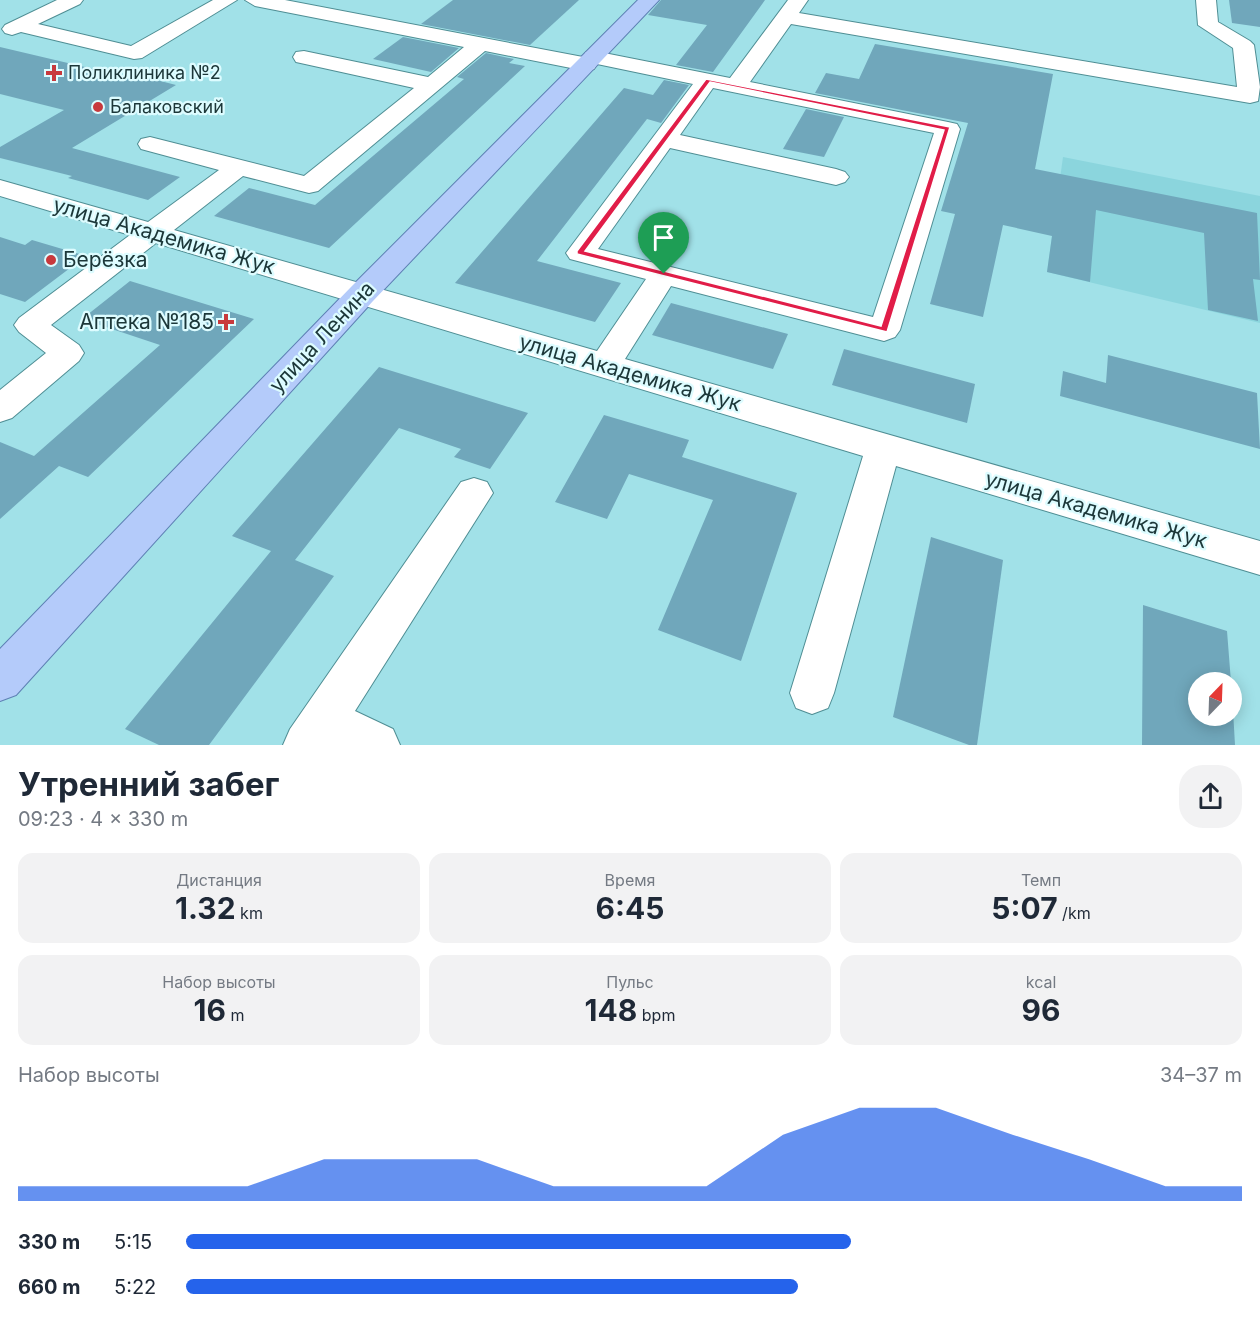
<!DOCTYPE html>
<html lang="ru">
<meta charset="utf-8">
<style>
:root{--surface:#fff;--page:#f2f2f3;--text:#1f2937;--muted:#747a83;--accent:#2563eb}
body{margin:0;font-family:Inter,sans-serif;background:var(--page);color:var(--text);height:100vh;display:flex;flex-direction:column;font-size:22px;white-space:nowrap}
*{box-sizing:border-box;margin:0}
p{font-size:20px;color:var(--muted)}
.icon{flex:none;width:33px;height:33px;fill:none;stroke:currentColor;stroke-width:2;stroke-linecap:round;stroke-linejoin:round}
.map{position:relative;height:745px;overflow:hidden}
.panel{display:flex;flex-direction:column;background:var(--surface);flex:1}
.panel>*{flex:none}
.needle{width:39px;rotate:23deg}
.buttons{position:absolute;left:1188px;top:672px;display:grid;gap:12px}
.buttons a{display:grid;place-items:center;width:54px;height:54px;border-radius:50%;background:var(--surface);box-shadow:0 3px 15px #0003;font-size:30px}
.pin{position:absolute;display:grid;place-items:center;width:51px;height:51px;color:#fff;margin:-62px -26px;border-radius:50% 50% 50% 0;rotate:-45deg;box-shadow:0 0 6px #0007}
.pin .icon{rotate:45deg}
.round{display:grid;place-items:center;flex:none;width:63px;height:63px;border-radius:24px;background:var(--page)}
.head{display:flex;align-items:center;justify-content:space-between;height:102px;padding:0 18px}
h1{font-size:33px;font-weight:700;line-height:45px}
.stats{display:grid;grid-template-columns:repeat(3,1fr);gap:9px;height:102px;padding:6px 18px}
.stats div{display:grid;align-content:center;border-radius:15px;background:var(--page);text-align:center}
.stats b{font-size:30px;font-weight:700}
.stats small{font-size:16px;font-weight:400}
.stats p{font-size:16px}
.chart{height:168px;padding:12px 18px}
.chart p{display:flex;justify-content:space-between}
.chart svg{width:100%;height:108px;margin-top:6px;fill:var(--accent);opacity:.7}
ul{padding:0 18px;list-style:none;font-size:20px}
li{display:grid;grid-template-columns:96px 72px 1fr;align-items:center;height:45px}
li i{height:15px;border-radius:8px;background:var(--accent)}
.map>svg:first-child{display:block}
.built{fill:#8bd5dd}
.building{fill:#70a7bb}
.lines{fill:none;stroke-linecap:round;stroke-linejoin:round}
.minor-casing{stroke:#4f8e94;stroke-width:2}
.major-casing{stroke:#5e80b4;stroke-width:2}
.minor{fill:#fff;fill-rule:evenodd}
.major{fill:#b4cbfa;fill-rule:evenodd}
.route{fill:#e11d48;stroke:#fff;stroke-width:1.5;fill-rule:evenodd}
.poi-dot{fill:#c8393d;stroke:#ddfcff;stroke-width:2}
.labels{text-anchor:middle;stroke-width:4.5;stroke-linejoin:round;paint-order:stroke}
.far-poi-label{font-size:18px;fill:#1c3739;stroke:#ddfcff;text-anchor:start}
.street-label{font-size:21px;fill:#1c3739;stroke:#ddfcff}
.poi-label{font-size:21px;fill:#1c3739;stroke:#ddfcff;text-anchor:start}
</style>
<div class="map">
<svg width="1260" height="745" viewBox="0 0 1260 745">
<rect width="100%" height="100%" fill="#a1e1e8"/>
<!-- built -->
<path class="built" d="M 1063,157 L 1260,196 L 1260,323 L 1047,272 Z"/>
<!-- building -->
<g class="building">
<path d="M 453,0 L 579,0 L 530,45 L 421,24 Z"/>
<path d="M 661,0 L 765,0 L 713,72 L 676,65 L 707,25 L 648,15 Z"/>
<path d="M 1229,0 L 1260,0 L 1260,27 L 1232,23 Z"/>
<path d="M 403,37 L 459,48 L 431,72 L 373,59 Z"/>
<path d="M 875,44 L 1053,74 L 1035,169 L 1257,213 L 1260,280 L 1253,279 L 1258,321 L 1208,310 L 1204,233 L 1096,210 L 1090,282 L 1047,272 L 1052,236 L 1003,225 L 983,317 L 930,304 L 955,214 L 941,211 L 968,123 L 815,93 L 826,73 L 859,79 Z"/>
<path d="M 0,47 L 123,76 L 129,73 L 176,85 L 72,148 L 180,177 L 148,200 L 68,178 L 72,176 L 0,158 L 0,147 L 64,110 L 0,94 Z"/>
<path d="M 486,53 L 514,59 L 509,63 L 525,66 L 329,248 L 214,216 L 249,188 L 315,205 L 464,79 L 457,77 Z"/>
<path d="M 664,80 L 689,85 L 661,123 L 647,119 L 537,261 L 621,283 L 595,322 L 455,283 L 624,88 L 653,95 Z"/>
<path d="M 806,109 L 844,117 L 824,157 L 783,149 Z"/>
<path d="M 0,237 L 25,245 L 32,240 L 86,256 L 25,302 L 0,294 Z"/>
<path d="M 130,281 L 254,319 L 88,477 L 59,466 L 0,519 L 0,442 L 34,456 L 160,345 L 82,319 Z"/>
<path d="M 671,303 L 788,334 L 773,369 L 652,335 Z"/>
<path d="M 844,349 L 975,384 L 967,423 L 832,385 Z"/>
<path d="M 1108,355 L 1257,393 L 1260,449 L 1060,396 L 1063,371 L 1106,383 Z"/>
<path d="M 379,367 L 528,413 L 490,469 L 454,457 L 461,449 L 399,428 L 295,560 L 334,576 L 209,745 L 159,745 L 125,729 L 271,551 L 232,536 Z"/>
<path d="M 604,415 L 689,440 L 682,457 L 797,493 L 741,661 L 658,630 L 713,500 L 629,474 L 607,519 L 555,502 Z"/>
<path d="M 931,537 L 1003,560 L 977,745 L 969,745 L 893,717 Z"/>
<path d="M 1143,605 L 1227,631 L 1231,682 L 1198,682 L 1198,716 L 1232,716 L 1232,693 L 1235,745 L 1142,745 Z"/>
</g>
<g class="lines">
<defs>
<g id="minor">
<path d="M 57,0 L 83,0 L 80,4 L 38,24 L 131,46 L 213,0 L 237,0 L 142,58 L 134,59 L 21,32 L 12,35 L 5,33 L 2,29 L 5,25 Z"/>
<path d="M 245,0 L 285,0 L 583,57 L 586,52 L 594,51 L 730,78 L 788,0 L 808,0 L 799,13 L 1237,87 L 1233,48 L 1198,25 L 1196,0 L 1216,0 L 1218,22 L 1250,41 L 1254,45 L 1260,87 L 1258,101 L 1250,103 L 791,24 L 750,82 L 948,122 L 957,124 L 960,129 L 900,330 L 895,337 L 884,341 L 671,286 L 625,359 L 1260,541 L 1260,575 L 896,466 L 834,693 L 828,708 L 812,714 L 796,708 L 790,693 L 863,456 L 156,243 L 51,325 L 79,345 L 84,353 L 79,361 L 12,418 L 0,422 L 0,390 L 46,353 L 19,332 L 14,325 L 19,318 L 130,235 L 0,196 L 0,180 L 148,222 L 219,170 L 141,149 L 138,144 L 141,139 L 150,137 L 304,176 L 414,88 L 296,62 L 293,57 L 296,52 L 304,51 L 428,77 L 464,47 L 255,6 ZM 485,51 L 586,71 L 594,69 L 597,64 L 693,84 L 566,253 L 570,259 L 646,279 L 597,351 L 174,230 L 243,176 L 309,193 L 318,191 ZM 713,88 L 934,133 L 873,317 L 598,249 L 670,148 L 836,185 L 845,182 L 849,177 L 845,172 L 836,169 L 680,135 Z"/>
<path d="M 474,478 L 487,482 L 493,493 L 355,711 L 393,729 L 400,745 L 283,745 L 290,729 L 461,482 Z"/>
</g>
<path id="major" d="M 638,0 L 659,0 L 373,301 L 16,695 L 0,701 L 0,649 L 351,287 Z"/>
</defs>
<!-- minor casing -->
<use href="#minor" class="minor-casing"/>
<!-- major casing -->
<use href="#major" class="major-casing"/>
<!-- minor -->
<use href="#minor" class="minor"/>
<!-- major -->
<use href="#major" class="major"/>
</g>
<!-- route -->
<path class="route" d="M 706,79 L 950,127 L 887,332 L 577,254 L 577,251 ZM 710,82 L 944,130 L 881,326 L 585,251 Z"/>
<!-- markers -->
<g class="poi-dot">
<path d="M51 64h6v6h6v6h-6v6h-6v-6h-6v-6h6z"/>
<circle cx="98" cy="107" r="6"/>
<circle cx="51" cy="260" r="6"/>
<path d="M223 313h6v6h6v6h-6v6h-6v-6h-6v-6h6z"/>
</g>
<g class="labels">
<!-- far-poi labels -->
<g class="far-poi-label">
<text x="68" y="79">Поликлиника №2</text>
<text x="110" y="113">Балаковский</text>
</g>
<!-- street labels -->
<g class="street-label">
<text transform="translate(164 236) rotate(16)" y="7">улица Академика Жук</text>
<text transform="translate(322 337) rotate(-47)" y="7">улица Ленина</text>
<text transform="translate(630 373) rotate(16)" y="7">улица Академика Жук</text>
<text transform="translate(1096 510) rotate(16)" y="7">улица Академика Жук</text>
</g>
<!-- poi labels -->
<g class="poi-label">
<text x="63" y="267">Берёзка</text>
<text x="214" y="329" text-anchor="end">Аптека №185</text>
</g>
</g>
</svg>
<div class="buttons">
<a><svg class="needle" viewBox="-14 -14 28 28"><path d="M0-13l5 13h-10z" fill="#e53935"/><path d="M0 13l5-13h-10z" fill="#747a83"/></svg></a>
</div>
<div class="pin" style="left:664px;top:274px;background:#1e9e55"><svg class="icon" aria-label="arrive" viewBox="0 0 24 24"><path d="M6 21V4h12l-3 4 3 4H6"/></svg></div>
</div>
<section class="panel">
<div class="head"><div><h1>Утренний забег</h1><p>09:23 · 4 × 330 m</p></div><a class="round"><svg class="icon" aria-label="share" viewBox="0 0 24 24"><path d="M12 15V3M7 8l5-5 5 5M5 13v7h14v-7"/></svg></a></div>
<div class="stats">
<div><p>Дистанция</p><b>1.32<small> km</small></b></div>
<div><p>Время</p><b>6:45</b></div>
<div><p>Темп</p><b>5:07<small> /km</small></b></div>
</div>
<div class="stats">
<div><p>Набор высоты</p><b>16<small> m</small></b></div>
<div><p>Пульс</p><b>148<small> bpm</small></b></div>
<div><p>kcal</p><b>96</b></div>
</div>
<div class="chart"><p><span>Набор высоты</span>34–37 m</p>
<svg viewBox="0 0 160 44" preserveAspectRatio="none"><path d="M0 44V38L10 38L20 38L30 38L40 27L50 27L60 27L70 38L80 38L90 38L100 17L110 6L120 6L130 17L140 27L150 38L160 38V44z"/></svg>
</div>
<ul>
<li><b>330 m</b>5:15<i style="width:63%"></i></li>
<li><b>660 m</b>5:22<i style="width:58%"></i></li>
</ul>
</section>
